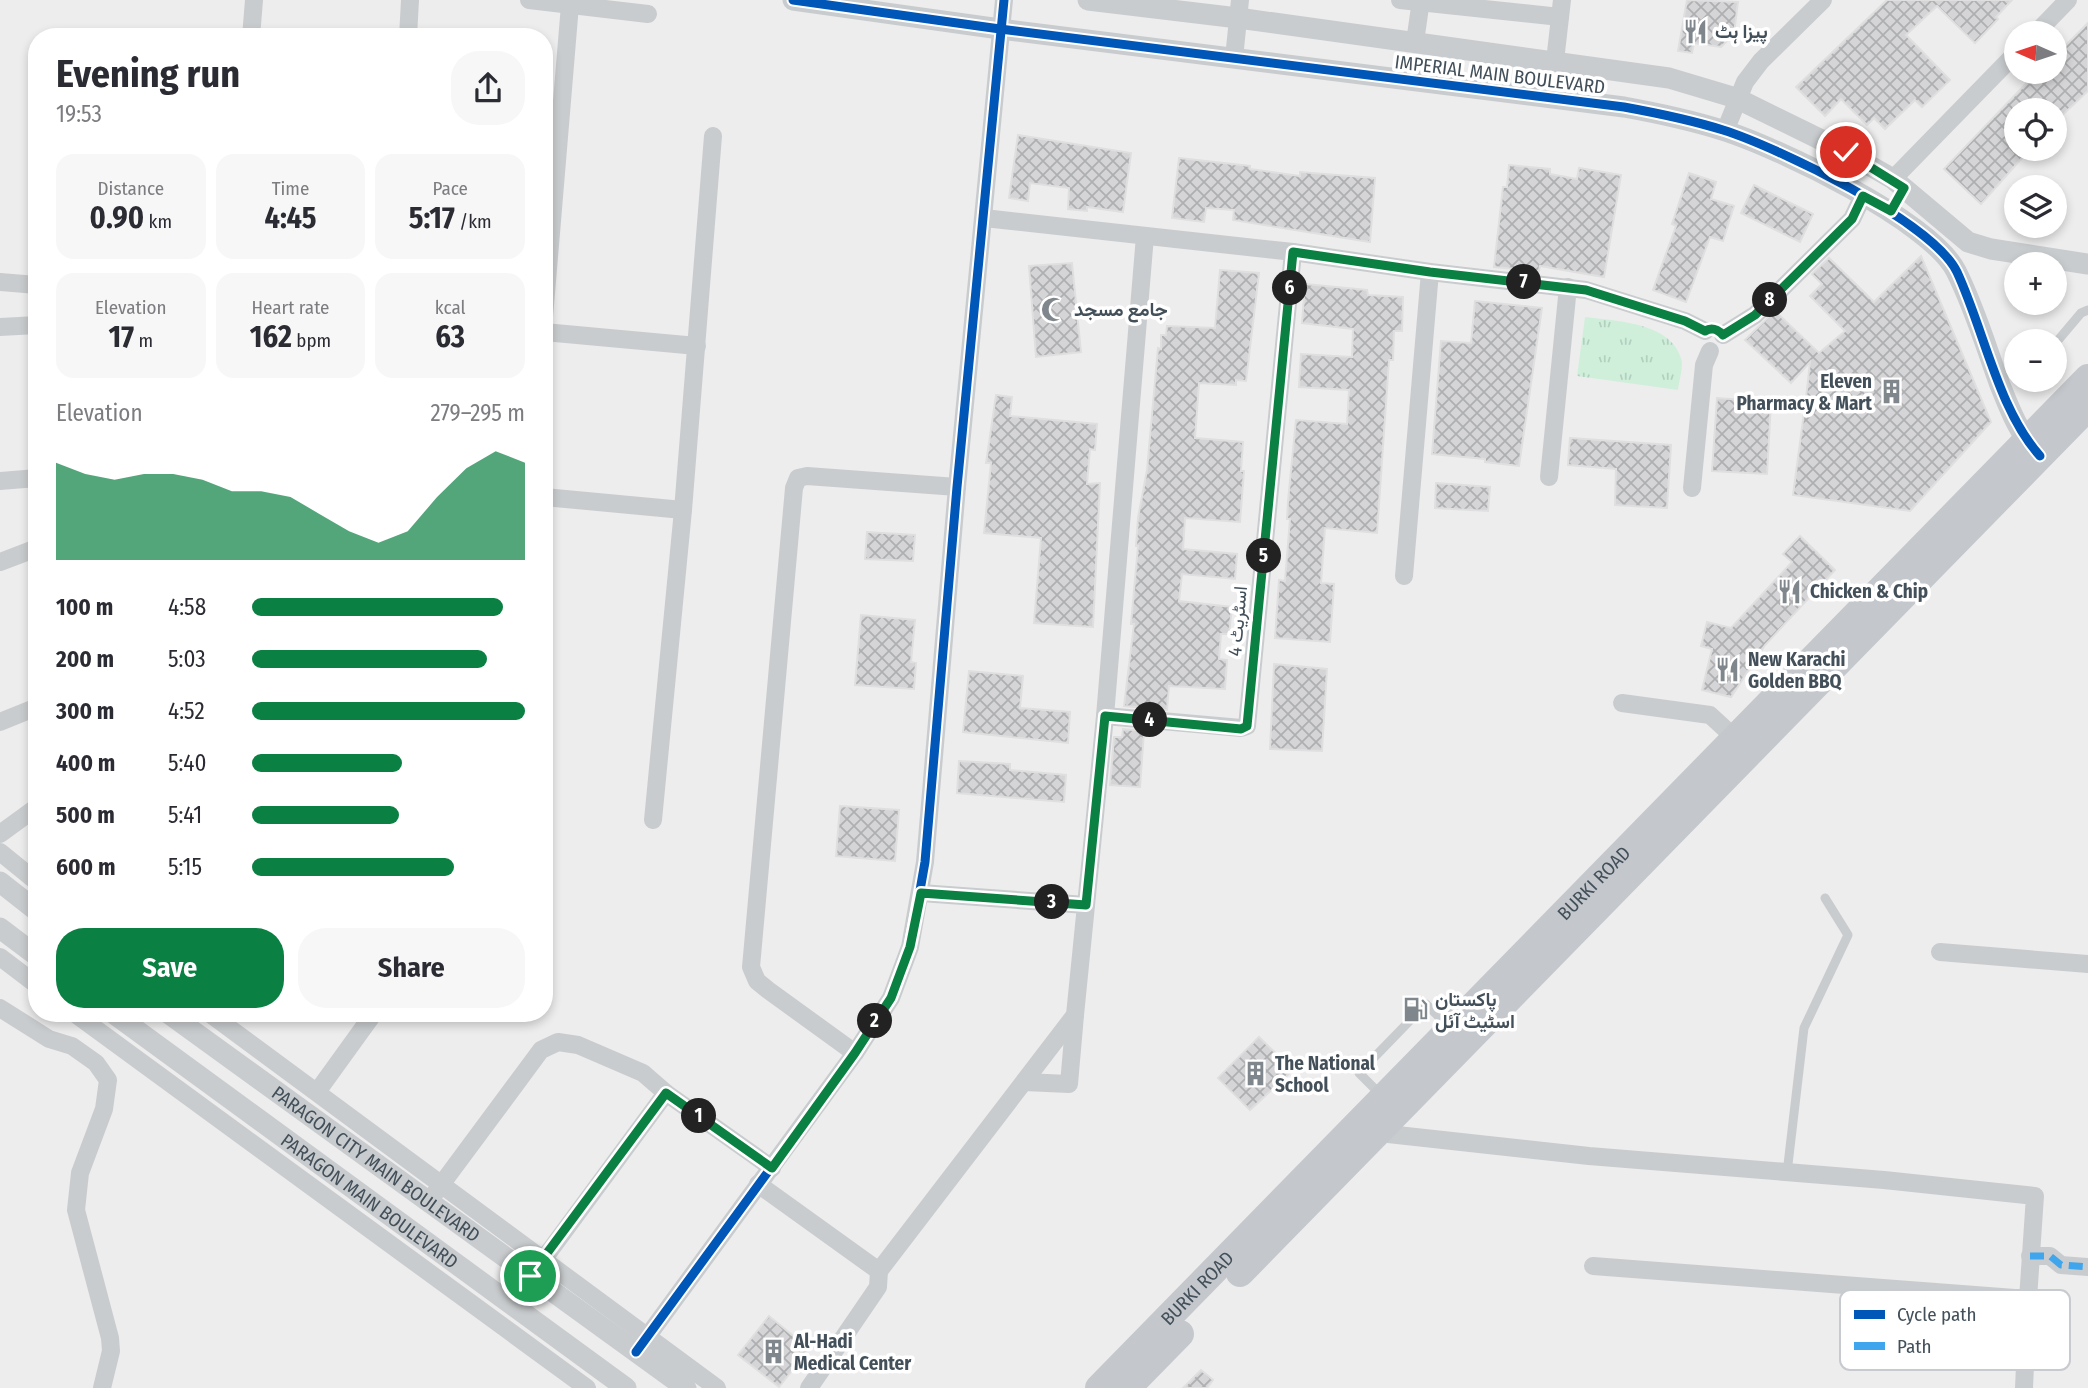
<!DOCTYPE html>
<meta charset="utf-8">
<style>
:root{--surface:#fff;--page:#f7f7f7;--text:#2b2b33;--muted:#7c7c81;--accent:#0b8043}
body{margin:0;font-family:"Fira Sans Condensed",Vazirmatn,sans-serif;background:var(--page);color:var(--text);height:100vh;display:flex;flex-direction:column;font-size:26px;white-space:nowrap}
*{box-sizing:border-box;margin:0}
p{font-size:23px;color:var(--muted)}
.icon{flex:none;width:38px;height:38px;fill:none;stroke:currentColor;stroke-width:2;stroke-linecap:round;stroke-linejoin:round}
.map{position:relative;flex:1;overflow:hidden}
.side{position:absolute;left:28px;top:28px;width:525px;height:994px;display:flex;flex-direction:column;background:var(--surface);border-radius:28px;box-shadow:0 4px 10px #0003}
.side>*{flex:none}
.needle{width:46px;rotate:273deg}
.buttons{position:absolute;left:2004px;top:21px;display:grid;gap:14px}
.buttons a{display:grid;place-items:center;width:63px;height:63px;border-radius:50%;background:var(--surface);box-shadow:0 4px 10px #0003;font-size:35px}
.pin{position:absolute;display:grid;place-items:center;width:60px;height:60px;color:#fff;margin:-30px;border:4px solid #fff;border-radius:50%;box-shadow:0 2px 7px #0007}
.km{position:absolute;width:35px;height:35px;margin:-18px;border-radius:50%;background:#222;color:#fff;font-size:19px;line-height:35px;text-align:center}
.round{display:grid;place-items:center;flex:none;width:74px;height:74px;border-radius:28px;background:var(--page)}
.overview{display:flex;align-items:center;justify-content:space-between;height:119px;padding:0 28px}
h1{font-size:38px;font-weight:700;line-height:52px}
.metrics{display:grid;grid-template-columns:repeat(3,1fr);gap:10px;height:119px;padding:7px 28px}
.metrics div{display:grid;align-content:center;border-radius:18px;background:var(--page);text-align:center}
.metrics b{font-size:30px;font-weight:700}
.metrics small{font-size:19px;font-weight:400}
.metrics p{font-size:19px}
.chart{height:196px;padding:14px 28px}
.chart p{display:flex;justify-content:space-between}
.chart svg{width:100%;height:126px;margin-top:7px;fill:var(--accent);opacity:.7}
.cta{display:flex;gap:14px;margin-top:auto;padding:14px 28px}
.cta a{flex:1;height:80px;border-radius:28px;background:var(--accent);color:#fff;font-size:28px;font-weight:700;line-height:80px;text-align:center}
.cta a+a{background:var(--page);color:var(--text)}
ul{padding:0 28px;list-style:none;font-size:23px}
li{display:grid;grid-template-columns:112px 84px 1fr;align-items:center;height:52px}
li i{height:18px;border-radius:9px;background:var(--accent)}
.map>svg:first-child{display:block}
.grass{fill:url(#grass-tufts)}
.building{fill:url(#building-cross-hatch);stroke:#dfdfe0;stroke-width:2}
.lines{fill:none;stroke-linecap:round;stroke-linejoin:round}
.service{stroke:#c9ccce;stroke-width:9}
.minor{stroke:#c9ccce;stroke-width:18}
.tertiary{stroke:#c9ccce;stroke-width:21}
.primary{stroke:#c4c8cc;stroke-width:28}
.quiet{stroke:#3fa5ed;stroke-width:7;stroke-dasharray:14 7;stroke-linecap:butt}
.cycleway-casing{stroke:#fff;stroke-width:13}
.cycleway{stroke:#0057b8;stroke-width:9}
.route-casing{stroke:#fff;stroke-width:14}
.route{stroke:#0b8043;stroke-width:9}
.labels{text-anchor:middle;stroke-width:7;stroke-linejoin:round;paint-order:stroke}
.poi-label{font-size:19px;font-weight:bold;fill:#43505a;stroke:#fff;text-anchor:start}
.street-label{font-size:19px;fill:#43505a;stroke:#fff}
.key{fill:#fff;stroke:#c7cace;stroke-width:2}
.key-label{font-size:19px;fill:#43505a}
</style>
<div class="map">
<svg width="2088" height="1388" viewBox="0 0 2088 1388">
<defs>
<pattern id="grass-tufts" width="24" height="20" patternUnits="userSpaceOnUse" patternTransform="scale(1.75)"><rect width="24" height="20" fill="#cfefdb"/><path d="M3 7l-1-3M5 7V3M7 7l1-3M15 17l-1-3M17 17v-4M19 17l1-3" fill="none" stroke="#b3cfbe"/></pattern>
<pattern id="building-cross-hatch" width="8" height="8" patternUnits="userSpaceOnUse" patternTransform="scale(1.75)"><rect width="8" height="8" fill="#d5d5d7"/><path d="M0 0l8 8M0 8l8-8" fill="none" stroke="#aeafb1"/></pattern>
</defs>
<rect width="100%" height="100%" fill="#eeeded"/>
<!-- grass -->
<path class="grass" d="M 1585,317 C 1615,321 1670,322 1681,358 C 1684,366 1679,381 1678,390 L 1577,376 Z"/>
<!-- building -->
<g class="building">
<path d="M 1687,0 L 1738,2 L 1734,34 L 1721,47 L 1694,43 L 1692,53 L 1678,51 Z"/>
<path d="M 1887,0 L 2012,0 L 1996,17 L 1998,19 L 1975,43 L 1937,6 L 1906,35 L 1950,80 L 1922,107 L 1915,100 L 1885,129 L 1874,118 L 1867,125 L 1841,99 L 1825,116 L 1796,87 Z"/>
<path d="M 2088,23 L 2088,91 L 2054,123 L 2054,110 L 2016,110 L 2016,149 L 2030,149 L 1981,204 L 1944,169 L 2037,72 L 2054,72 L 2054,57 Z"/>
<path d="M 1018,135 L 1131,153 L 1123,212 L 1087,207 L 1087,211 L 1068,209 L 1069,188 L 1030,183 L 1028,201 L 1009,198 Z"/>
<path d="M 1179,158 L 1250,166 L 1250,169 L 1300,176 L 1300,172 L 1375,178 L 1370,242 L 1233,220 L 1234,210 L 1206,208 L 1204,222 L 1172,218 Z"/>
<path d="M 1509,165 L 1550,169 L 1550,174 L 1577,179 L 1579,168 L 1621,175 L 1604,277 L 1540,266 L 1539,271 L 1494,267 L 1503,187 L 1507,187 Z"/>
<path d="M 1689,173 L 1716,182 L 1711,199 L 1734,206 L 1723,241 L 1710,237 L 1686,302 L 1653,290 L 1676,226 L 1672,224 Z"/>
<path d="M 1754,185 L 1813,214 L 1800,242 L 1741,213 Z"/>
<path d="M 1921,256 L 1991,422 L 1910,511 L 1793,495 L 1805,405 L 1814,405 L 1806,398 L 1810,362 L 1791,383 L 1745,340 L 1775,311 L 1819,353 L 1845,331 L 1810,296 L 1822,284 L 1812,274 L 1829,258 L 1874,302 Z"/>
<path d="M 1072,263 L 1081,352 L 1036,357 L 1029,266 Z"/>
<path d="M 1220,270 L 1259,273 L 1246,381 L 1236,380 L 1236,385 L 1199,383 L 1195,438 L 1243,442 L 1241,471 L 1244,471 L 1240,522 L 1185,518 L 1183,549 L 1237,554 L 1235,579 L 1182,574 L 1179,601 L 1232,607 L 1229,634 L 1221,634 L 1219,659 L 1227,660 L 1225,689 L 1169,686 L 1167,710 L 1124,706 L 1134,624 L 1131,624 L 1138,546 L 1136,546 L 1138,518 L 1147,470 L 1158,348 L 1161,349 L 1161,335 L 1166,335 L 1167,326 L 1215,328 Z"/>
<path d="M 1305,284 L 1367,290 L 1368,295 L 1403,297 L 1402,331 L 1394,331 L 1393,360 L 1389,360 L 1377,533 L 1325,528 L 1321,583 L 1334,584 L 1330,642 L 1275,638 L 1279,580 L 1285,581 L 1290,519 L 1287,519 L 1288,501 L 1296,420 L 1347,424 L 1349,390 L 1299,387 L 1301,354 L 1352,357 L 1353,329 L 1302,323 Z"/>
<path d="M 1475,301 L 1542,308 L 1519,466 L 1485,462 L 1485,459 L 1432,454 L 1441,341 L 1471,343 Z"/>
<path d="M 996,395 L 1012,397 L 1010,416 L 1097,424 L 1095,450 L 1090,449 L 1087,484 L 1100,483 L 1093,627 L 1034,623 L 1041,538 L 984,533 L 991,463 L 986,463 Z"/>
<path d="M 1717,398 L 1771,402 L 1767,474 L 1712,471 Z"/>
<path d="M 1570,438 L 1671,445 L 1667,508 L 1615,505 L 1616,469 L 1568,465 Z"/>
<path d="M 1436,483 L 1490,487 L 1488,511 L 1435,508 Z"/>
<path d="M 867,532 L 915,535 L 913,561 L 865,559 Z"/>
<path d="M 1800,536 L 1835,570 L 1765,645 L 1731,697 L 1702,690 L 1712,649 L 1701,646 L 1707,622 L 1731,628 L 1792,562 L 1783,554 Z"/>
<path d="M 861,615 L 915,620 L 911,662 L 916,663 L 914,689 L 855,685 Z"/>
<path d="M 1274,664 L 1327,669 L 1322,751 L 1270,749 Z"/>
<path d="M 969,671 L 1023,676 L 1020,708 L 1070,712 L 1068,743 L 963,732 Z"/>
<path d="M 1123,729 L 1144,731 L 1140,787 L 1110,785 L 1114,737 L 1122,737 Z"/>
<path d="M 959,761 L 1010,764 L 1010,770 L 1066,775 L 1064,802 L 957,793 Z"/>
<path d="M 840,806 L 899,810 L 895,861 L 836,856 Z"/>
<path d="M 1259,1037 L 1293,1070 L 1250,1110 L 1218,1078 Z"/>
<path d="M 769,1316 L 809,1349 L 779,1387 L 738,1355 Z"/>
<path d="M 1201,1370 L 1213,1380 L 1207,1388 L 1183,1388 Z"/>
</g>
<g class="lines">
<!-- service -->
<g class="service">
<path d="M 2054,345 L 2081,313 L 2088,310"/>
<path d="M 1381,1095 L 1359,1073 L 1426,1004 L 1449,1027"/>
<path d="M 1787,1173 L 1804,1028 L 1848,935 L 1825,898"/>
</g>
<!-- minor -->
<g class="minor">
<path d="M 529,0 L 648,14"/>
<path d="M 1400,0 L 1560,17"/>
<path d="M 2036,33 L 2068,0"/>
<path d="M 251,37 L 254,0"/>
<path d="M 408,37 L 410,0"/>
<path d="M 1415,42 L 1421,0"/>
<path d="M 1234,58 L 1240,0"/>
<path d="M 1555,61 L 1562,0"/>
<path d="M 1725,131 L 1745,82 L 1761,61 L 1823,0"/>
<path d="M 1893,179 L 2016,53"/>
<path d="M 984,218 L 1293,252 L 1430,272 L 1586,290 L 1685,321 L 1705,331"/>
<path d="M 0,282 L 37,285"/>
<path d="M 544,317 L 570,5"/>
<path d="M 0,327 L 37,325"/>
<path d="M 544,332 L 697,346"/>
<path d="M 1723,335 L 1755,315 L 1852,219 L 1863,196"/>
<path d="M 1549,477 L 1568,287"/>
<path d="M 0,481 L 37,478"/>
<path d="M 1692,488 L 1704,365 L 1710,351"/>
<path d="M 544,497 L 683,510"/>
<path d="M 0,562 L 37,548"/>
<path d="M 1404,576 L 1430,272"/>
<path d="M 1622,703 L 1710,715 L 1735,738"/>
<path d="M 1105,716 L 1241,728 L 1247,726 L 1293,252"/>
<path d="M 0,722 L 37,707"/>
<path d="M 653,820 L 683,510 L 713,136"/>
<path d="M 0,834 L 37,807"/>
<path d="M 0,852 L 37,882"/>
<path d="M 921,893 L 1086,905"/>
<path d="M 1940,952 L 2088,964"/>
<path d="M 0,957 L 37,985"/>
<path d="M 0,1008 L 49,1039 L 72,1046 L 96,1063 L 108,1080 L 104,1109 L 80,1173 L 76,1210 L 110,1338 L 111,1351 L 102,1388"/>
<path d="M 74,1013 L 587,1388"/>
<path d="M 209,1013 L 717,1388"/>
<path d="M 855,1053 L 768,990 L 757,981 L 751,967 L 794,488 L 798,478 L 807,476 L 957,487"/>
<path d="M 1024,1082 L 1069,1084 L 1075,1015"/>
<path d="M 317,1092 L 374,1013"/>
<path d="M 1379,1133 L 1589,1156 L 1884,1180 L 2035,1196 L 2028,1299"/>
<path d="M 758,1184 L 879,1271"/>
<path d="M 435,1193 L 541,1050 L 558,1042 L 578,1045 L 643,1073 L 666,1093 L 772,1168"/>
<path d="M 2030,1256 L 2050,1256 L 2061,1265 L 2088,1267"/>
<path d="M 1593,1266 L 2028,1299 L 2024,1388"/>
<path d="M 537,1268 L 666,1093"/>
<path d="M 636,1352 L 855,1053 L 891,998 L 910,947 L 925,862 L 957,487 L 1004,0"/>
<path d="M 809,1388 L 878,1287 L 879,1271 L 1075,1015 L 1105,716 L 1145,236"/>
</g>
<!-- tertiary -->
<g class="tertiary">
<path d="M 793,0 L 1000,29 L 1624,107 C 1657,113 1690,120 1722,130 C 1777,147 1931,221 1956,271 C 1974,306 1986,347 2000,385 C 2009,407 2018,432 2035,450"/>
<path d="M 1088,0 L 1238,18 L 1669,78 L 1736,98 L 1846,152 L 1893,179 L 1968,242 L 1991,249 L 2088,264"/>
<path d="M 0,882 L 37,911"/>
<path d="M 0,928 L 37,956"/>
<path id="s1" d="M 113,1013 L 626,1388"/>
<path id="s2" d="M 168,1013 L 686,1388"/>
</g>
<!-- primary -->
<g class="primary">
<path d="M 1240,1273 L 2088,407"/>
<path id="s3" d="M 1099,1388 L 2088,378"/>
<path d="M 1127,1388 L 1180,1334"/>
</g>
<!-- quiet -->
<path class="quiet" d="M 2030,1256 L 2050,1256 L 2061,1265 L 2088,1267"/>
<defs>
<g id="cycleway">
<path d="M 793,0 L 1000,29 L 1624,107 C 1657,113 1691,120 1723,130 C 1777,147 1933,222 1957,272 C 1984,330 1998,409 2040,456"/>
<path d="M 636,1352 L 855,1053 L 891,998 L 910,947 L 925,862 L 957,487 L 1004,0"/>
</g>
</defs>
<!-- cycleway casing -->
<use href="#cycleway" class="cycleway-casing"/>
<!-- cycleway -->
<use href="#cycleway" class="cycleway"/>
</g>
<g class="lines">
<defs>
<path id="route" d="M 530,1276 L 666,1093 L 772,1168 L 855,1053 L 891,998 L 910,947 L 921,893 L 1086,905 L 1105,716 L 1241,729 L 1247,726 L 1293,252 L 1430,272 L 1586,290 L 1685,321 L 1705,331 C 1712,327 1717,329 1723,335 L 1755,315 L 1852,219 L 1863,196 L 1891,211 L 1904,188 L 1846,152"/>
</defs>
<!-- route casing -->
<use href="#route" class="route-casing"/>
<!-- route -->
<use href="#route" class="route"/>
</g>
<!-- icons -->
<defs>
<symbol id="restaurant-bare" viewBox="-9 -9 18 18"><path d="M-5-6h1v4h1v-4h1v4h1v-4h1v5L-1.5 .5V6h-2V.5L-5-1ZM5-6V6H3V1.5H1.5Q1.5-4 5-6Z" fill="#7f878d" stroke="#fff" stroke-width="2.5" paint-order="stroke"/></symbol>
<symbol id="mosque-bare" viewBox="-9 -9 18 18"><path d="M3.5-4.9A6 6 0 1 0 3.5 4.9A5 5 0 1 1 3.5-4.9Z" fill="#7f878d" stroke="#fff" stroke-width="2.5" paint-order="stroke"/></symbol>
<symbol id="building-bare" viewBox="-9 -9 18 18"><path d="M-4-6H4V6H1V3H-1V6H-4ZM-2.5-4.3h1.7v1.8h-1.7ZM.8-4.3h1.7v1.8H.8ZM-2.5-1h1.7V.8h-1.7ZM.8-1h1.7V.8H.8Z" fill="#7f878d" stroke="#fff" stroke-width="2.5" paint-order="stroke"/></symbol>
<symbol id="fuel-bare" viewBox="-9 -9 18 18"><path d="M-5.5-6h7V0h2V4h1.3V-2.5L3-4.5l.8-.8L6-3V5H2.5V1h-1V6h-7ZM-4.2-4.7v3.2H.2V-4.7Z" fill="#7f878d" stroke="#fff" stroke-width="2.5" paint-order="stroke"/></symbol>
</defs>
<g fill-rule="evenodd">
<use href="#restaurant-bare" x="1678" y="14" width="35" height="35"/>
<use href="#mosque-bare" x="1036" y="292" width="35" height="35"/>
<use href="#building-bare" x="1874" y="374" width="35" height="35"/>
<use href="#restaurant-bare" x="1772" y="574" width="35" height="35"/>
<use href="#restaurant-bare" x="1710" y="652" width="35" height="35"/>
<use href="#fuel-bare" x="1398" y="992" width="35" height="35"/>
<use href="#building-bare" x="1238" y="1056" width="35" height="35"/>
<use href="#building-bare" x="756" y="1334" width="35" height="35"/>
</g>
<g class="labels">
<!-- poi labels -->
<g class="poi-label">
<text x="1715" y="38">پیزا ہٹ</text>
<text x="1074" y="316">جامع مسجد</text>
<text x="1872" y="388" text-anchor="end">Eleven<tspan x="1872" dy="22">Pharmacy &amp; Mart</tspan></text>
<text x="1810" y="598">Chicken &amp; Chip</text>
<text x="1748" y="666">New Karachi<tspan x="1748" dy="22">Golden BBQ</tspan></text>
<text x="1435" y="1006">پاکستان<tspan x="1435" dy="22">اسٹیٹ آئل</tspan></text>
<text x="1275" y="1070">The National<tspan x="1275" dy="22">School</tspan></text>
<text x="794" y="1348">Al-Hadi<tspan x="794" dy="22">Medical Center</tspan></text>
</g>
<!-- street labels -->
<g class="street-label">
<text transform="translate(1500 74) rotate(7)" y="7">IMPERIAL MAIN BOULEVARD</text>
<text transform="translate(1237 621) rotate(-85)" y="7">اسٹریٹ 4</text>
<text dy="7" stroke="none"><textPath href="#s3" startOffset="707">BURKI ROAD</textPath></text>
<text dy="7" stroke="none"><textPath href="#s2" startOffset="257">PARAGON CITY MAIN BOULEVARD</textPath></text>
<text dy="7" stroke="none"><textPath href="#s1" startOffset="318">PARAGON MAIN BOULEVARD</textPath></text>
<text dy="7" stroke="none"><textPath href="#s3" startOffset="140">BURKI ROAD</textPath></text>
</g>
</g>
<!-- legend -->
<rect x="1840" y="1290" width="230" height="80" rx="10" class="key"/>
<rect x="1854" y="1310" width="31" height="9" fill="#0057b8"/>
<rect x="1854" y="1342" width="31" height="8" fill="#3fa5ed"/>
<g class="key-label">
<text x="1897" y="1321">Cycle path</text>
<text x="1897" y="1353">Path</text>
</g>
</svg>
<div class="buttons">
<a><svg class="needle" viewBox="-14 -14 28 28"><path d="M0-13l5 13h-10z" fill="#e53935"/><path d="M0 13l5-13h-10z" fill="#7c7c81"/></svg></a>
<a><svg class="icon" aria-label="locate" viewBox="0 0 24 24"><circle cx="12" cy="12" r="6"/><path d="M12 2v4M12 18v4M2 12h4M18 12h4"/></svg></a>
<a><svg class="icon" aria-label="layers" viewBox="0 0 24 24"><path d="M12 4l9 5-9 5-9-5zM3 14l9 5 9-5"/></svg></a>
<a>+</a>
<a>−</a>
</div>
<div class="pin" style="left:530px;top:1276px;background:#1e9e55"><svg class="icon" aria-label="arrive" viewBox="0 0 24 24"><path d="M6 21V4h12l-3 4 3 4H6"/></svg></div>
<div class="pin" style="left:1846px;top:152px;background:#d93025"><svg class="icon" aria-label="check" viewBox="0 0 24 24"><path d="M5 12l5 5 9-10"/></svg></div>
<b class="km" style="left:699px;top:1116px">1</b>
<b class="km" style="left:875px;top:1021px">2</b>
<b class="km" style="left:1052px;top:902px">3</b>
<b class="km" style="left:1150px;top:720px">4</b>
<b class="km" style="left:1264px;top:556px">5</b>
<b class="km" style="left:1290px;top:288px">6</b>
<b class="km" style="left:1524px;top:282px">7</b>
<b class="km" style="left:1770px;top:300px">8</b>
<section class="side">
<div class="overview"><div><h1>Evening run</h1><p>19:53</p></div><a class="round"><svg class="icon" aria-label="share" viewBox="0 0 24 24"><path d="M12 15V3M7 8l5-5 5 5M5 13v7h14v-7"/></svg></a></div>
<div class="metrics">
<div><p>Distance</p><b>0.90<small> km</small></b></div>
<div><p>Time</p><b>4:45</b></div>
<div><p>Pace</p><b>5:17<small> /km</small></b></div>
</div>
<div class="metrics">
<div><p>Elevation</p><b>17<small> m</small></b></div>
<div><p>Heart rate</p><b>162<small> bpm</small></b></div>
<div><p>kcal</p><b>63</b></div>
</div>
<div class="chart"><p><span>Elevation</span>279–295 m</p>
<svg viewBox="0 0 160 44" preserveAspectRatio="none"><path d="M0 44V10L10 14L20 16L30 14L40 14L50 16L60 20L70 20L80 22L90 28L100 34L110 38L120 34L130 22L140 12L150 6L160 10V44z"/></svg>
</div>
<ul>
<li><b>100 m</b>4:58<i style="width:92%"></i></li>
<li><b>200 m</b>5:03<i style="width:86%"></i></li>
<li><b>300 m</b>4:52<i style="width:100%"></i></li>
<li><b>400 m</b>5:40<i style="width:55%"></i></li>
<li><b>500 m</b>5:41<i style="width:54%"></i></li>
<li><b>600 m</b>5:15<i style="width:74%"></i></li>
</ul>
<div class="cta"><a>Save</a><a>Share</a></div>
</section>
</div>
